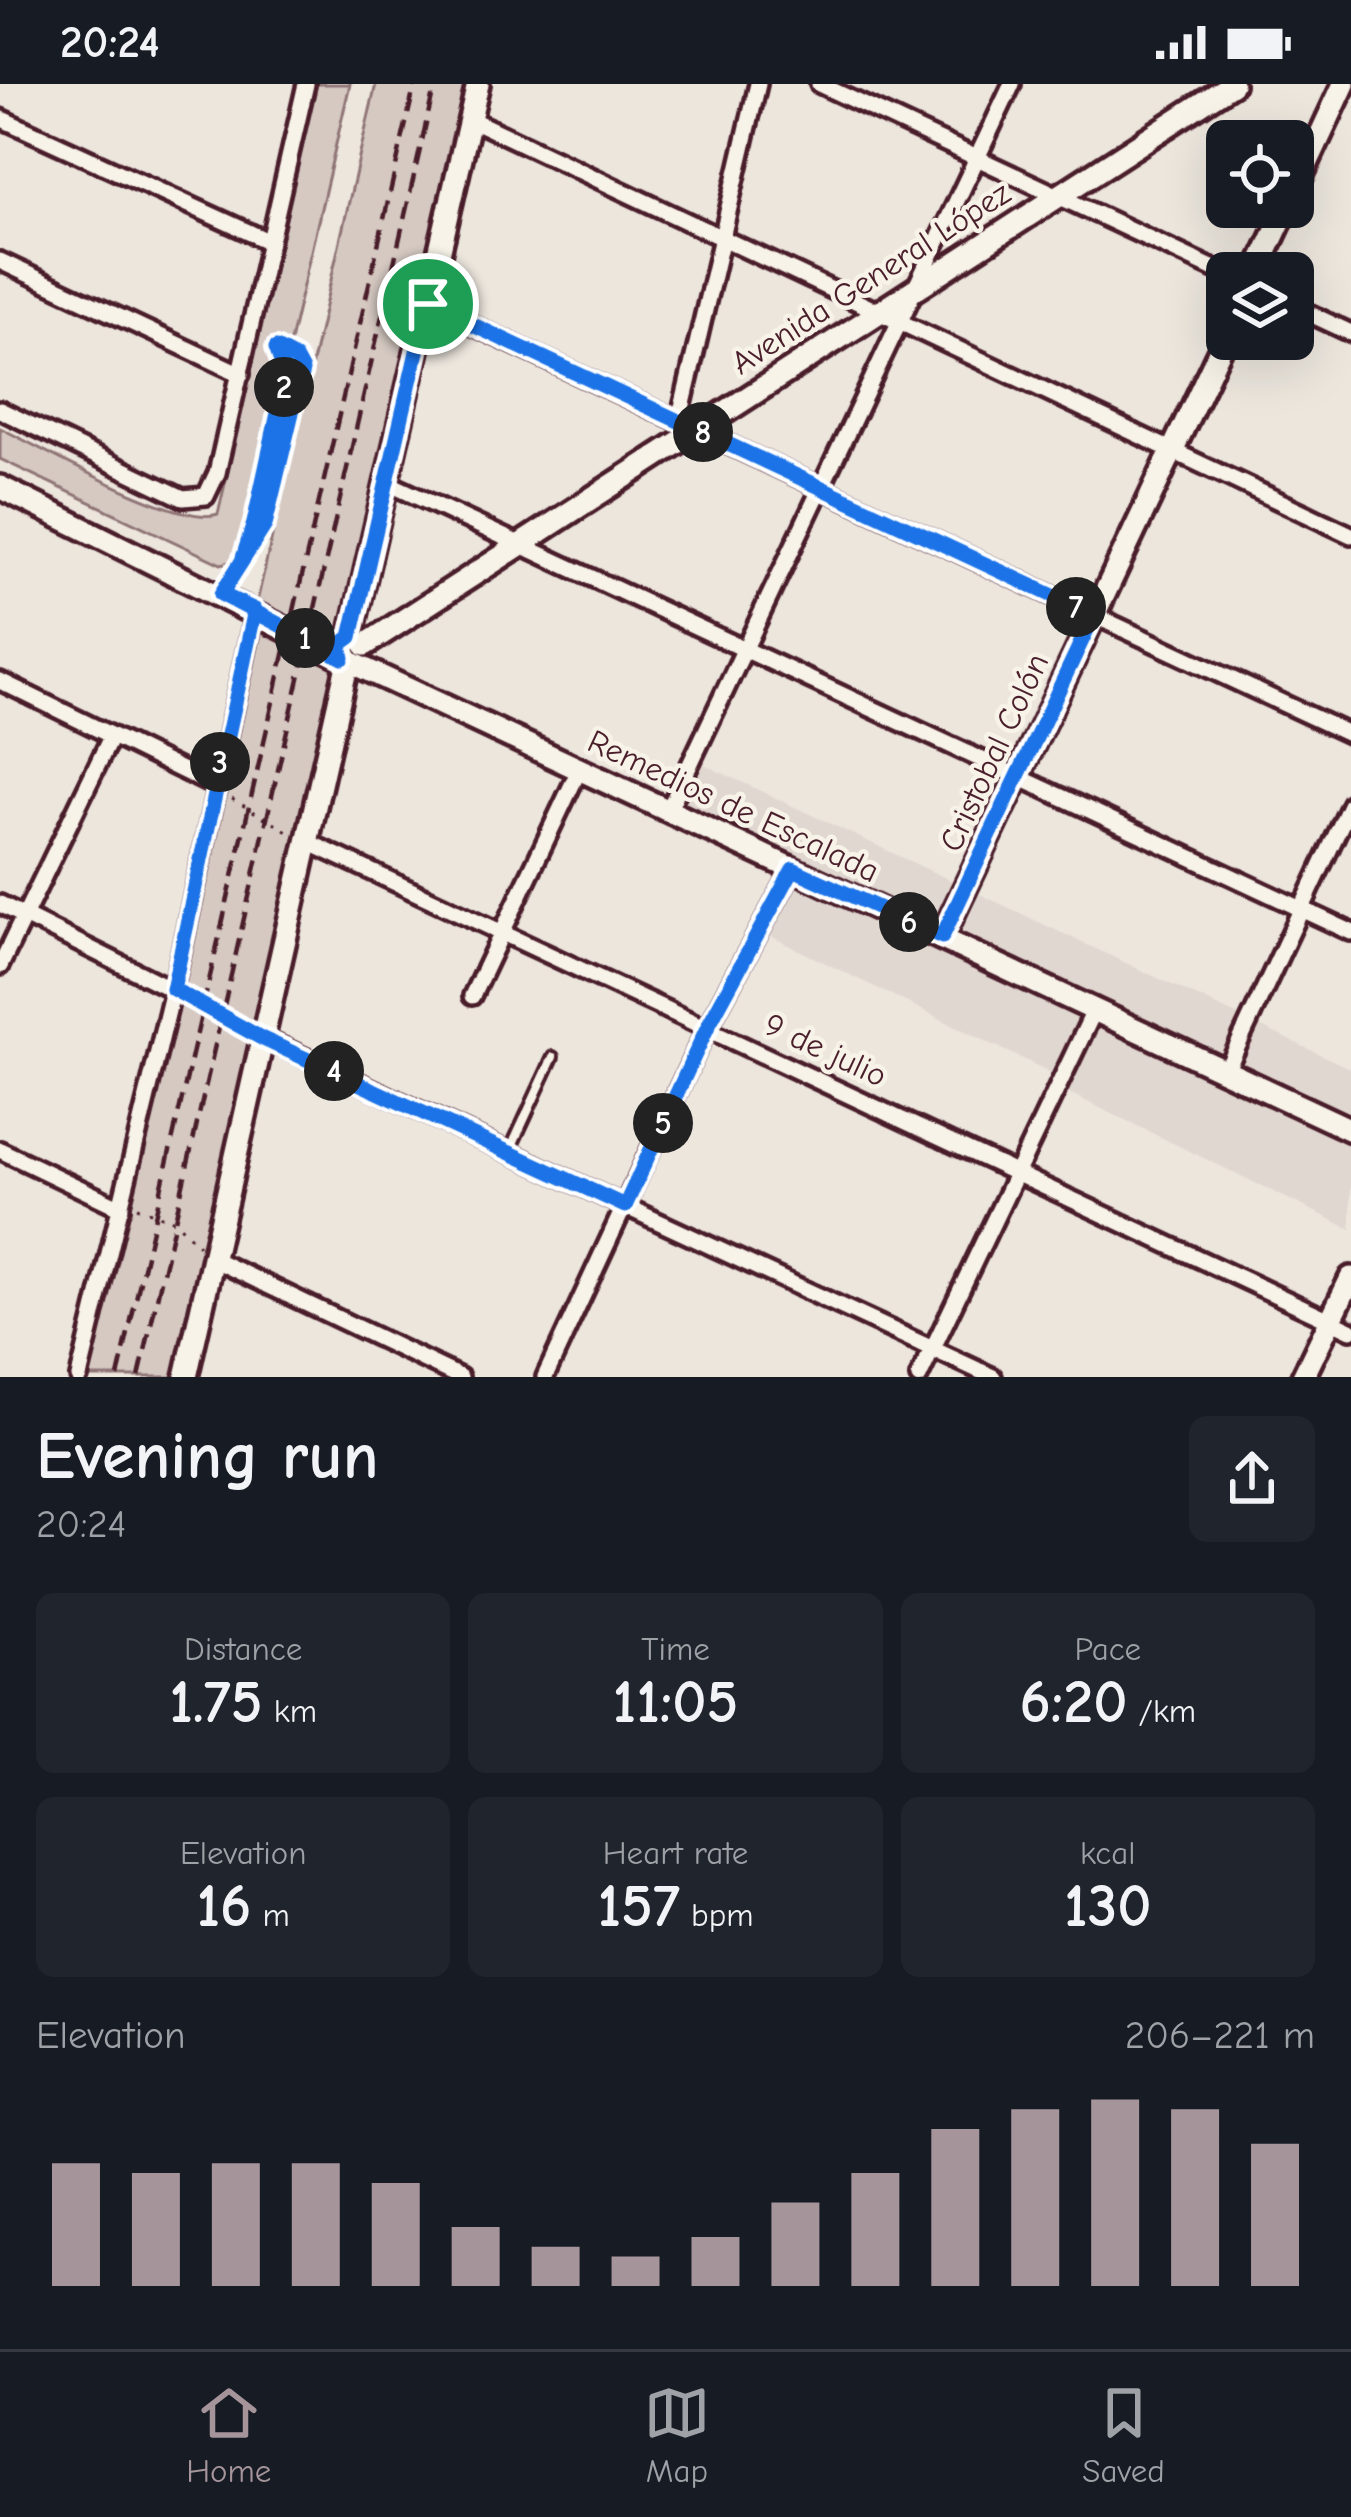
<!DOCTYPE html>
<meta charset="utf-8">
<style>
:root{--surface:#171b24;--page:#20242c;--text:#f1f3f6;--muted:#9ea1a6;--line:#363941;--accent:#a6949b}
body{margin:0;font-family:"Comic Neue",sans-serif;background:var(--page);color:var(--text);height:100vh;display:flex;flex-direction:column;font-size:45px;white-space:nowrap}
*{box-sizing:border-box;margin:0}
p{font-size:39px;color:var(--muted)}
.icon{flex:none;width:66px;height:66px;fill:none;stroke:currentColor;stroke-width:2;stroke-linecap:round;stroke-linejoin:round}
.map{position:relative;height:1293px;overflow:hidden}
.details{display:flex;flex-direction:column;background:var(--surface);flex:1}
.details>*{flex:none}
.tools{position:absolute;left:1206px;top:36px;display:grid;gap:24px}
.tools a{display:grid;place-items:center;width:108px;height:108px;border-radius:18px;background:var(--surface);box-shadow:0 12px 48px #0002;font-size:60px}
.pin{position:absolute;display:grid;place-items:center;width:102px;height:102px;color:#fff;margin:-51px;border:6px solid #fff;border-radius:50%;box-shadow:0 3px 12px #0007}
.km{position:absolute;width:60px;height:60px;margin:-30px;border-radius:50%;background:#222;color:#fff;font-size:33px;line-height:60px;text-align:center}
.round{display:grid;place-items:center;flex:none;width:126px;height:126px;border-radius:18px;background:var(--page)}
.headline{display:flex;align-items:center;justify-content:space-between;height:204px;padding:0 36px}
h1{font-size:66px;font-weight:600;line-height:90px}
.stats{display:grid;grid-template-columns:repeat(3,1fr);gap:18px;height:204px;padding:12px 36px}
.stats div{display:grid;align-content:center;border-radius:18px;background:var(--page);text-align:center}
.stats b{font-size:60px;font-weight:600}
.stats small{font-size:33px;font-weight:400}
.stats p{font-size:33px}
.chart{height:336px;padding:24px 36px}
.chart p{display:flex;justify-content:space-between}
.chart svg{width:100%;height:216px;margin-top:12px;stroke:var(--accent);stroke-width:6}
.status{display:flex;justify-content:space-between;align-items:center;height:84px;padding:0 60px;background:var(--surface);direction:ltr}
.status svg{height:33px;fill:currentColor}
.tab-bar{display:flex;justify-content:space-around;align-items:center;height:168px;border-top:3px solid var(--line);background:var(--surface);font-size:33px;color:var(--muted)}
.tab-bar a{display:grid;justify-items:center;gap:6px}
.tab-bar .active{color:var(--accent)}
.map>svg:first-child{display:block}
.built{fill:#e0d7d0}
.grass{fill:#d5c9c2;stroke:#907476;stroke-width:3}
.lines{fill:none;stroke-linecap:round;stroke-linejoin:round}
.lane-casing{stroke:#4a1f2b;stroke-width:16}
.street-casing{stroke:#4a1f2b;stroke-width:24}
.secondary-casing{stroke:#4a1f2b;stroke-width:30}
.path{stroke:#4a1f2b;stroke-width:3;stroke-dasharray:3 9;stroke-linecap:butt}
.lane{stroke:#f7f3e8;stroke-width:8}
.street{stroke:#f7f3e8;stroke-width:15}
.secondary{stroke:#f7f3e8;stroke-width:21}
.rail{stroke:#4a1f2b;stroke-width:4.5;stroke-dasharray:18 9;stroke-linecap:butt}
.route-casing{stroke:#fff;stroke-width:24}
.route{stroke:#1a73e8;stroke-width:15}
.labels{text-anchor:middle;stroke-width:9;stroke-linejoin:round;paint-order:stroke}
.street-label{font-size:33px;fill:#4a1f2b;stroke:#f7f3e8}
</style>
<div class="status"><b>20:24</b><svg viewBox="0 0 49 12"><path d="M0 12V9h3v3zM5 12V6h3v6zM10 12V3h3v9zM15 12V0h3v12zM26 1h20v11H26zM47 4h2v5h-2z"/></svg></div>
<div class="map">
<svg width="1351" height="1293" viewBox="0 0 1351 1293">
<rect width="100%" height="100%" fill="#ece6dd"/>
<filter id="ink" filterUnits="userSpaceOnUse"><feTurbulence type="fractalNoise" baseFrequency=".00833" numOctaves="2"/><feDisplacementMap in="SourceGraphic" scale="24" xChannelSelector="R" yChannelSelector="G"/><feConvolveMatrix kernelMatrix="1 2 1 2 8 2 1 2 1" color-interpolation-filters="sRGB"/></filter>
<g filter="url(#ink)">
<!-- built -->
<path class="built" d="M 701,679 L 1351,985 L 1351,1145 L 1065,1007 L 1068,997 L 760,847 L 793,785 L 668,727 Z"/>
<!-- grass -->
<g class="grass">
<path d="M 317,0 L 350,0 L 247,442 L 234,477 L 221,480 L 0,375 L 0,344 C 42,364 179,444 218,430 Z"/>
<path d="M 376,0 L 478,0 L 186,1293 L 79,1293 Z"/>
</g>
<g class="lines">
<defs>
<path id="lane" d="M 510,1066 L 553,973"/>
<g id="street">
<path d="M 819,0 L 1227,191"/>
<path d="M 0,34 L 270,158"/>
<path d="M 470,35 L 1351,451"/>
<path d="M 0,177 L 241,290"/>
<path d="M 427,220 L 1351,651"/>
<path d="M 1293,222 L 1351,249"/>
<path d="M 0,326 L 183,414 L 206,412 L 217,389 L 306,0"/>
<path d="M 679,337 L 758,0"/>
<path d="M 386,398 L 1351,848"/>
<path d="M 0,597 L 214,702"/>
<path d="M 668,727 L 1012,0"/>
<path d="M 308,758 L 1351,1246"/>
<path d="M 0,820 L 173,906"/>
<path d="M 0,882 L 111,653"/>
<path d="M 472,912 L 579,686"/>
<path d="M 263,954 L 993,1293"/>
<path d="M 1226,987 L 1351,719"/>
<path d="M 0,1066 L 121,1124"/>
<path d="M 213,1175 L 460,1293"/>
<path d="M 79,1293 L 173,906 L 255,527"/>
<path d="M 545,1293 L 708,942 L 793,785"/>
<path d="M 919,1293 L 1095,925"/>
</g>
<g id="secondary">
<path d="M 1293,110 L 1344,0"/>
<path d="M 1256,189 L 1287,123"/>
<path d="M 0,403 L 343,574"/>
<path d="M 365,561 L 1232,0"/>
<path d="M 348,577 L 1351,1046"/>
<path d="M 348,577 L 341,561 L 351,553 L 478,0"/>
<path d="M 942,853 L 1227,251"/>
<path d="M 186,1293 L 348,577"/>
<path d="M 1303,1293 L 1351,1194"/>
</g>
</defs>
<!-- lane casing -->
<use href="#lane" class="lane-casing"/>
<!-- street casing -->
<use href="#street" class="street-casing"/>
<!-- secondary casing -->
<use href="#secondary" class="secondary-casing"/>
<!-- path -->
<g class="path">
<path d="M 245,469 L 286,292 L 276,264"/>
<path d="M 229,498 L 265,441 L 302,287 L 266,252"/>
<path d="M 232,715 L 291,749"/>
<path d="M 185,912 L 245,945"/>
<path d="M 137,1123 L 175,1137 L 199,1161"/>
</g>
<!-- lane -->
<use href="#lane" class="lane"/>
<!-- street -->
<use href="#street" class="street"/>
<!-- secondary -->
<use href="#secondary" class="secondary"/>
<!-- rail -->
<g class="rail">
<path d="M 118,1293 L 415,0"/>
<path d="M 139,1293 L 435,0"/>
</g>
</g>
</g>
<g class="lines" filter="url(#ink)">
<defs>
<path id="route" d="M 428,220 L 351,553 L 340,561 L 343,574 L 221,510 L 265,441 L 302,287 L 295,274 L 276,264 L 286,292 L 254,439 L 242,477 L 221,510 L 255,526 L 173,905 L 263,955 L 625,1122 L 708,942 L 793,785 L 942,853 L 1094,531 L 428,220"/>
</defs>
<!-- route casing -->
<use href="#route" class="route-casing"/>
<!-- route -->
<use href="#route" class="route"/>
</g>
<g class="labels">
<!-- street labels -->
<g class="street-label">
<text transform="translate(870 193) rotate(-33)" y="12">Avenida General López</text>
<text transform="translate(993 668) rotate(-65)" y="12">Cristobal Colón</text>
<text transform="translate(734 721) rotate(25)" y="12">Remedios de Escalada</text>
<text transform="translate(826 965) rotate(25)" y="12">9 de julio</text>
</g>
</g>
</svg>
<div class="tools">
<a><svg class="icon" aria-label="locate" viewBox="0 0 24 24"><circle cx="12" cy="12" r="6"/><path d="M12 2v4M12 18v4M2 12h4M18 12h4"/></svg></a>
<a><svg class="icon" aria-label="layers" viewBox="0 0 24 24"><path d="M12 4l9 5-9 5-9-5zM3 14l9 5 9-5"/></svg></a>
</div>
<div class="pin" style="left:428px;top:220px;background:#1e9e55"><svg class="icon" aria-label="arrive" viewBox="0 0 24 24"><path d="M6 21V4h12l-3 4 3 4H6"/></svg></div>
<b class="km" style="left:305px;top:554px">1</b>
<b class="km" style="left:284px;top:303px">2</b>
<b class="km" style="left:220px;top:678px">3</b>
<b class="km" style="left:334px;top:987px">4</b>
<b class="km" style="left:663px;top:1039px">5</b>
<b class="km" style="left:909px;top:838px">6</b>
<b class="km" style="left:1076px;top:523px">7</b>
<b class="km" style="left:703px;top:348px">8</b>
</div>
<section class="details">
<div class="headline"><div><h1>Evening run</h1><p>20:24</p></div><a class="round"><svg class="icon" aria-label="share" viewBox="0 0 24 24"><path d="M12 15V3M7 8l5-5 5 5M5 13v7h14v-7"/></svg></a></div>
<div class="stats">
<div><p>Distance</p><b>1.75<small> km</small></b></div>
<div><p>Time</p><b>11:05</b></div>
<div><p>Pace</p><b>6:20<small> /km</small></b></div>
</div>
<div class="stats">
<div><p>Elevation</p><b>16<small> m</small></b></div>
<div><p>Heart rate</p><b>157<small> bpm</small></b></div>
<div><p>kcal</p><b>130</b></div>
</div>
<div class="chart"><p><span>Elevation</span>206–221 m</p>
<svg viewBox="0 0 160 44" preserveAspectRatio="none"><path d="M5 44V19M15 44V21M25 44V19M35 44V19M45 44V23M55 44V32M65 44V36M75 44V38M85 44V34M95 44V27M105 44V21M115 44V12M125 44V8M135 44V6M145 44V8M155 44V15"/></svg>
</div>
</section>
<nav class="tab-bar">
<a class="active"><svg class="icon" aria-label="home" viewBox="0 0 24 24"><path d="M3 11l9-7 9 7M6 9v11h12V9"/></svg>Home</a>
<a><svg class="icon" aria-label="map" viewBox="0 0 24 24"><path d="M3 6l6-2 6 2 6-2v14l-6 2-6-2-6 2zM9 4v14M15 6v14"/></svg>Map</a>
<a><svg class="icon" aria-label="saved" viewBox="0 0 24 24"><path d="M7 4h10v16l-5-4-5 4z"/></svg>Saved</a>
</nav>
